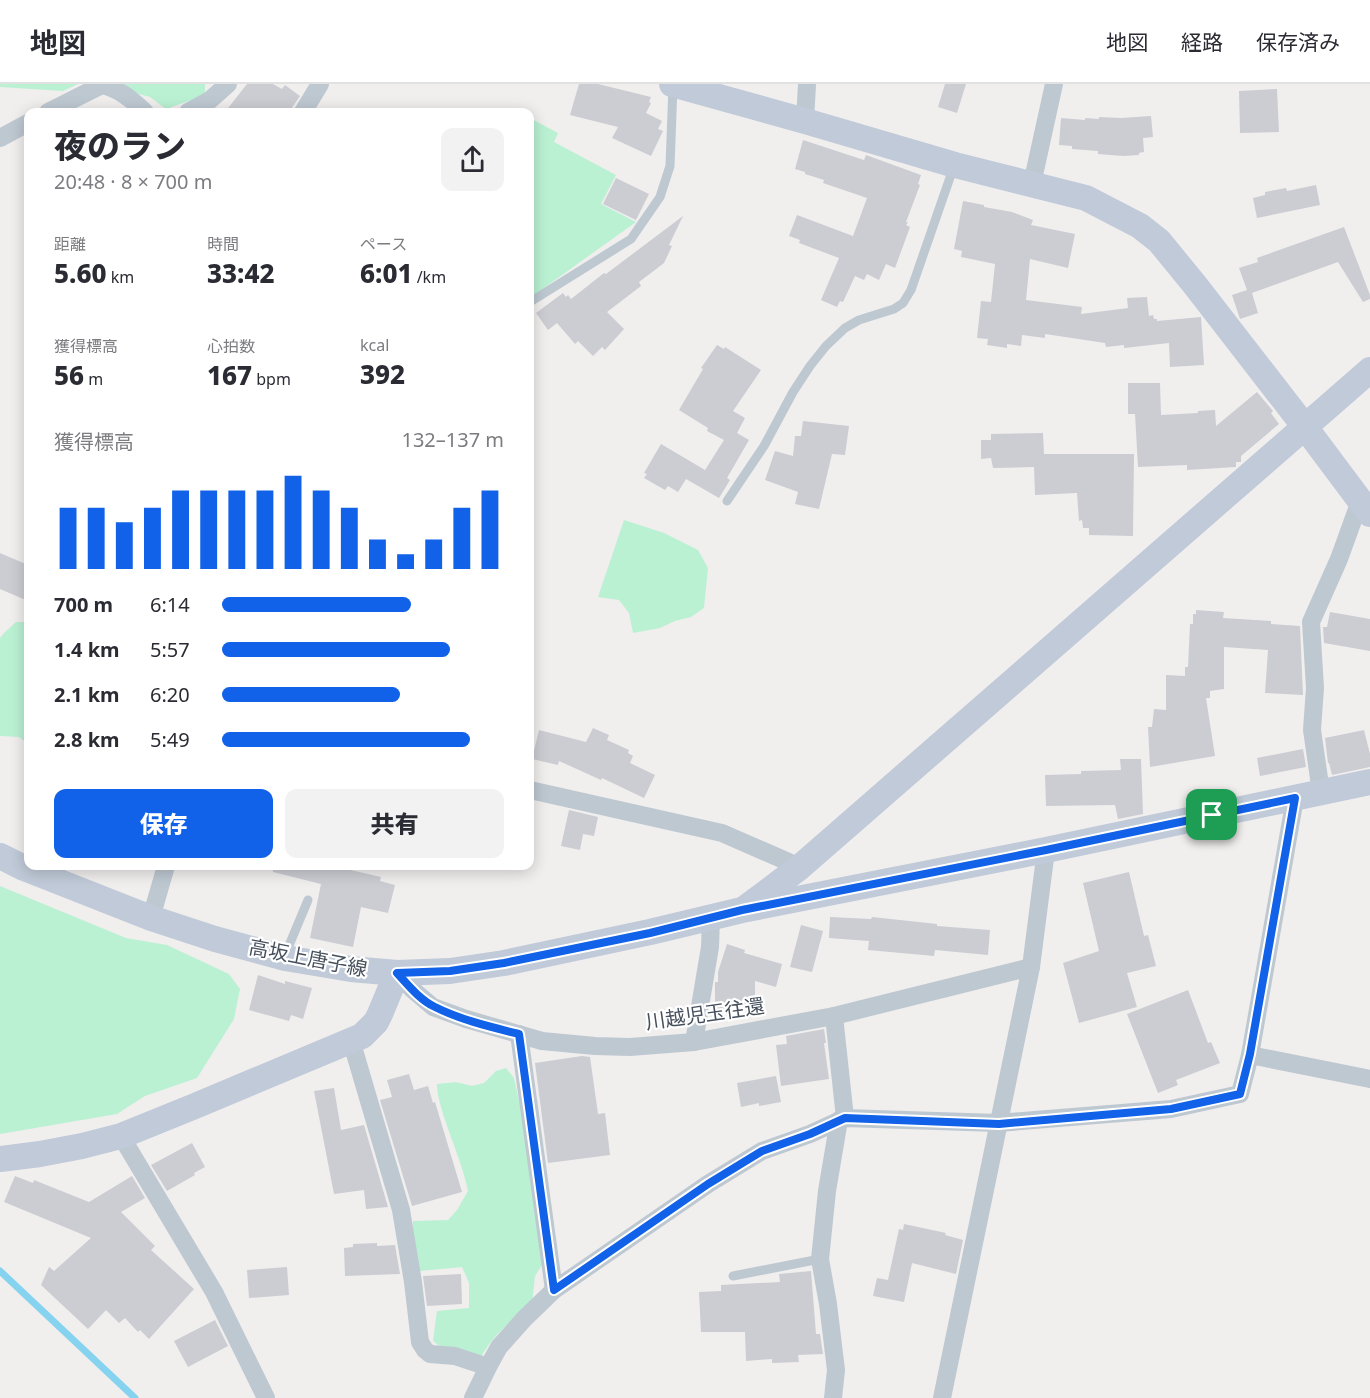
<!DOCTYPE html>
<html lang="ja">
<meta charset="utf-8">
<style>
:root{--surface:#fff;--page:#f2f2f3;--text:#2b2b33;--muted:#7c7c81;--line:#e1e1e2;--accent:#1162e8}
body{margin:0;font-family:"Noto Sans","Noto Sans JP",sans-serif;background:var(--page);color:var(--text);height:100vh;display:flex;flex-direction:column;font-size:22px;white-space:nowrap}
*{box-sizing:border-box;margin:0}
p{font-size:20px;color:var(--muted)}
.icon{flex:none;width:33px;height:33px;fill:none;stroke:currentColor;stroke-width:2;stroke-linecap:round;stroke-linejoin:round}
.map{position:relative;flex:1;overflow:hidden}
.side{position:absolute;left:24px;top:24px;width:510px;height:762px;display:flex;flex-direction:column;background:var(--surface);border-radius:12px;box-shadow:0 3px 15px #0003}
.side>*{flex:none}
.pin{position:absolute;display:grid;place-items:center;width:51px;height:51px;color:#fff;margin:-26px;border-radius:12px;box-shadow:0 3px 9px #0006}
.round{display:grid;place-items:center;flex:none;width:63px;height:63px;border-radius:12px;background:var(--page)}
.summary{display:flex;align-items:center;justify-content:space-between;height:102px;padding:0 30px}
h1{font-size:33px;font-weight:800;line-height:45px}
.stats{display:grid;grid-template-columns:repeat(3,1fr);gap:9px;height:102px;padding:6px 30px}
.stats div{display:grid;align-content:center}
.stats b{font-size:26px;font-weight:800}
.stats small{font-size:16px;font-weight:400}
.stats p{font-size:16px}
.chart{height:168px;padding:12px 30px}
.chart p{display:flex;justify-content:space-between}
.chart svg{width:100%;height:108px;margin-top:6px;stroke:var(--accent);stroke-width:6}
.button{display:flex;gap:12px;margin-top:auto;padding:12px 30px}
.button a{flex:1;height:69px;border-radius:12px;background:var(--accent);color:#fff;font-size:24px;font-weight:800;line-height:69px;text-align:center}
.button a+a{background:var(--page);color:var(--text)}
ul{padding:0 30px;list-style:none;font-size:20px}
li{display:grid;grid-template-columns:96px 72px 1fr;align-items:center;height:45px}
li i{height:15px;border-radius:8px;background:var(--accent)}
header{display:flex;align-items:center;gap:36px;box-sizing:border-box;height:84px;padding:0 30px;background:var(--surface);border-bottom:2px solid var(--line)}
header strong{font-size:28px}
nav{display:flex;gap:33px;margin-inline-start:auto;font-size:21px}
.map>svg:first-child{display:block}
.green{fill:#baf1d3}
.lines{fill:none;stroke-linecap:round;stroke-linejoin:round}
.stream{stroke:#86d3f0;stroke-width:7}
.building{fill:#cbcdd3}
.lane{stroke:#bec8d1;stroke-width:9}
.street{stroke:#bec8d1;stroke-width:18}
.secondary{stroke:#c0cad8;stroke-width:26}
.route-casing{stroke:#fff;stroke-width:12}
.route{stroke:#1162e8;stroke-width:8}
.labels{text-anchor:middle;stroke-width:4.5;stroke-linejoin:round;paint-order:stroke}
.street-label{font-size:20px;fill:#46505d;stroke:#fff}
</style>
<header>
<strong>地図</strong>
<nav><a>地図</a><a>経路</a><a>保存済み</a></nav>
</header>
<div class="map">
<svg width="1370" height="1314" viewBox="0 0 1370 1314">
<rect width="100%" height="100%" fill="#f1eeee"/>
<!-- green -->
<g class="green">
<path d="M 0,0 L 78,0 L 63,7 L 0,3 Z"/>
<path d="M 124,0 L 205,0 L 205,11 L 166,25 L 150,13 L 135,9 Z"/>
<path d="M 530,34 L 558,49 L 554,58 L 616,91 L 601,120 L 636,138 L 530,214 Z"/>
<path d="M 624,436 L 664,449 L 698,466 L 708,484 L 704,524 L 691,533 L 675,537 L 660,544 L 633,549 L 629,529 L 619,516 L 598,513 Z"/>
<path d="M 16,538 L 28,538 L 28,660 L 19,653 L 0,652 L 0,554 L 4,549 Z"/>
<path d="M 0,802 L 126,854 L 167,861 L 229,890 L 240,905 L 234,935 L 197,994 L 145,1012 L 117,1030 L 0,1050 Z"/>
<path d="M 506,984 L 514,994 L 525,1044 L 542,1181 L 535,1192 L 532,1221 C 511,1236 494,1250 481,1273 L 443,1265 L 433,1257 L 437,1227 L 469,1224 L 469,1199 L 462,1183 L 420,1187 L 412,1154 L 413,1137 L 448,1136 L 457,1126 L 468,1107 C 463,1082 452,1058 444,1033 C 441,1022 437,1012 437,1000 L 456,998 L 472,1002 L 484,999 L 496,987 Z"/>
</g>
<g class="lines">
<!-- stream -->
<path class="stream" d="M 0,1187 L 135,1314"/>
</g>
<!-- building -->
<g class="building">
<path d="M 247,0 L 273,0 L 282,5 L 285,1 L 300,12 L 289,28 L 225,28 Z"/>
<path d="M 579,0 L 598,0 L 651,13 L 649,18 L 651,19 L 646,29 L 662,37 L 658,45 L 663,47 L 651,72 L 612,54 L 618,43 L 570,31 Z"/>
<path d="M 945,0 L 966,0 L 957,29 L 938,23 Z"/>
<path d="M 1277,5 L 1279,48 L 1240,49 L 1239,7 Z"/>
<path d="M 1151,32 L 1153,53 L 1143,54 L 1144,68 L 1139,69 L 1139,71 L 1123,72 L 1098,70 L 1098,67 L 1072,65 L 1072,62 L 1059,61 L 1061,34 L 1085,36 L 1085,34 L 1099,35 L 1099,33 L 1121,34 Z"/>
<path d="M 803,56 L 864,76 L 866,71 L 921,91 L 918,100 L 920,101 L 906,138 L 908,138 L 906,141 L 910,143 L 895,184 L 886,180 L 879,196 L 867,190 L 864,196 L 855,192 L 843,218 L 840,217 L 837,223 L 821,216 L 839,174 L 799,159 L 800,156 L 789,152 L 797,131 L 853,152 L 867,114 L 823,99 L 824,96 L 805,90 L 805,88 L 795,85 Z"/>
<path d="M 616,94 L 649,110 L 636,136 L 603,120 Z"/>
<path d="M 1316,101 L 1320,121 L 1257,134 L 1253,114 L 1265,111 L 1265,108 L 1286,104 L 1287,107 Z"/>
<path d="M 963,117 L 984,121 L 984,123 L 1012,128 L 1033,136 L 1031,141 L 1075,150 L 1068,184 L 1030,175 L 1026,216 L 1082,223 L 1081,230 L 1128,224 L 1127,214 L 1147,213 L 1149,232 L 1153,231 L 1154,235 L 1157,235 L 1157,237 L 1201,233 L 1204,281 L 1170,283 L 1169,259 L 1124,264 L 1124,261 L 1106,263 L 1105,259 L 1045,250 L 1045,254 L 1022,251 L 1021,262 L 1007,260 L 1007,264 L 987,261 L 988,255 L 977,254 L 981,217 L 991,218 L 995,180 L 961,173 L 962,167 L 954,165 Z"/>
<path d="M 683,132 L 669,161 L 672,162 L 664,179 L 639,198 L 641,202 L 607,228 L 624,245 L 605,266 L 602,263 L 593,272 L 578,257 L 575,260 L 557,239 L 548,246 L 536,229 L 563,209 L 566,213 L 568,211 L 571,215 L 604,189 L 606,190 Z"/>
<path d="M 1344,143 L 1370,211 L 1370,215 L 1363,218 L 1338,178 L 1252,209 L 1258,229 L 1240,235 L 1232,211 L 1247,206 L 1239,184 L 1258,178 L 1257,174 Z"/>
<path d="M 717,261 L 724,265 L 725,263 L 761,286 L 733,327 L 745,334 L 737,349 L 749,356 L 727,394 L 730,396 L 719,414 L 686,395 L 678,408 L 668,402 L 665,406 L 644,394 L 647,390 L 644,389 L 661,360 L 705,386 L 724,356 L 707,347 L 708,344 L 679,326 L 703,285 L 701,284 Z"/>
<path d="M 1128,299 L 1160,299 L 1161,331 L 1198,329 L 1198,327 L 1215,326 L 1216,342 L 1257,308 L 1273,327 L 1271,329 L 1279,340 L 1241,372 L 1241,378 L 1236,378 L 1236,383 L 1187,386 L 1187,381 L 1138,383 L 1135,330 L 1128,330 Z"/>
<path d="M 803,337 L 849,342 L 845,371 L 832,370 L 819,425 L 795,420 L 798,408 L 765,396 L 775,367 L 793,372 L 795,352 L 801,352 Z"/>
<path d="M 1043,349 L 1044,370 L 1134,370 L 1133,452 L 1089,451 L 1089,444 L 1083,444 L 1082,436 L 1079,437 L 1077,409 L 1035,411 L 1034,383 L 993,384 L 991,374 L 981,375 L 981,356 L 991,356 L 991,350 Z"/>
<path d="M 0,469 L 28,481 L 28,517 L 0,505 Z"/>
<path d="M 1196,526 L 1224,528 L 1223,534 L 1271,537 L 1271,540 L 1300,542 L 1303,611 L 1265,609 L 1268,566 L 1224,563 L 1224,605 L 1210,607 L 1210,614 L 1206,614 L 1215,672 L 1150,683 L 1148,643 L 1152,643 L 1154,625 L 1166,626 L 1166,591 L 1185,592 L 1185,583 L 1188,583 L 1190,540 L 1193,540 L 1193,530 L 1196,530 Z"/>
<path d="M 1330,528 L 1370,535 L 1370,567 L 1324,559 L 1323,543 L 1327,543 Z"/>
<path d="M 593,644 L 609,651 L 607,656 L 629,666 L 628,669 L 633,672 L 630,679 L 655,691 L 644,714 L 602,694 L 601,696 L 559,677 L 558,681 L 532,675 L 539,646 L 586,658 Z"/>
<path d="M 1364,646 L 1370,670 L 1370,683 L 1332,691 L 1329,679 L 1328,679 L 1325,654 Z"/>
<path d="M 1303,665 L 1306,683 L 1260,692 L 1257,674 Z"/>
<path d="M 1120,675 L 1141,675 L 1143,730 L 1118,735 L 1115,721 L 1046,722 L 1045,691 L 1081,690 L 1081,687 L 1121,686 Z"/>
<path d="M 569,726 L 598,733 L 594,752 L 583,750 L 580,766 L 561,762 Z"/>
<path d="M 273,782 L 347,782 L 346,785 L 381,793 L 380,797 L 395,801 L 388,829 L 361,823 L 353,863 L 310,854 L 321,800 L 273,788 Z"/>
<path d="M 1129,788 L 1144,852 L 1148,851 L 1156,882 L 1127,889 L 1137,923 L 1079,939 L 1063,879 L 1099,867 L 1083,799 Z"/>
<path d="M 830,833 L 871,835 L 872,833 L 937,840 L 937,842 L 990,846 L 988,871 L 935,866 L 934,872 L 868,866 L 869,857 L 829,854 Z"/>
<path d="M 801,841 L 823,847 L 812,888 L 790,883 Z"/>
<path d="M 727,860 L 745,866 L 744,869 L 782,880 L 776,903 L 755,897 L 755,925 L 715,925 L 715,898 L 718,898 L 718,888 Z"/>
<path d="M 258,891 L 285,900 L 285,897 L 312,904 L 303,935 L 291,931 L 289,937 L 249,926 Z"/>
<path d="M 1188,906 L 1208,959 L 1211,958 L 1220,979 L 1176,996 L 1178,1001 L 1158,1009 L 1127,930 Z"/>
<path d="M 824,945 L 826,959 L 824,959 L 829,995 L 781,1002 L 776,961 L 787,960 L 786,952 Z"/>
<path d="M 582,972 L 590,973 L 598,1030 L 605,1029 L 610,1071 L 548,1079 L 535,979 Z"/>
<path d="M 409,990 L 414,1006 L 428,1002 L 433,1019 L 435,1018 L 462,1108 L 412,1122 L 380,1016 L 392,1013 L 387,996 Z"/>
<path d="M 776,992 L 781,1018 L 759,1022 L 759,1019 L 741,1023 L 737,999 Z"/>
<path d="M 334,1004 L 341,1046 L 364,1041 L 388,1123 L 366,1125 L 364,1106 L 334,1110 L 314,1007 Z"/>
<path d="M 192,1059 L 205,1083 L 194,1089 L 195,1091 L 167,1107 L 151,1081 Z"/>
<path d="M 15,1092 L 33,1099 L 34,1096 L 89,1118 L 132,1092 L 145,1114 L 121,1128 L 155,1162 L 151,1166 L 194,1205 L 149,1255 L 140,1246 L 138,1248 L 125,1234 L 119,1239 L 106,1226 L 88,1245 L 41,1201 L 49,1183 L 54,1187 L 91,1154 L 4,1118 Z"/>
<path d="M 904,1140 L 946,1149 L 945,1151 L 963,1156 L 956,1190 L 912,1179 L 904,1218 L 873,1212 L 877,1194 L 888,1196 L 899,1145 L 903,1146 Z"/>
<path d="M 377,1159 L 377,1162 L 395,1161 L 400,1190 L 345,1192 L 344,1164 L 353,1163 L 353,1160 Z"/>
<path d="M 287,1183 L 289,1211 L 249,1214 L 247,1186 Z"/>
<path d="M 811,1187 L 816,1250 L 820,1250 L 823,1270 L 798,1271 L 799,1278 L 772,1279 L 772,1275 L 746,1277 L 745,1248 L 701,1248 L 699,1208 L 721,1207 L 721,1201 L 780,1198 L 779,1190 Z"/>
<path d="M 461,1190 L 462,1220 L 427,1222 L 423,1192 Z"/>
<path d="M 215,1236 L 228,1262 L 188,1283 L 174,1257 Z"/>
</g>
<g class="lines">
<!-- lane -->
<g class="lane">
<path d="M 530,218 L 631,155 L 660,113 L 670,82 L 673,2"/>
<path d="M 727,417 L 764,362 L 793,308 L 810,282 L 826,262 L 845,244 L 859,236 L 894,225 L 903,219 L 911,206 L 954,82"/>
<path d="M 285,871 L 308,816"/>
<path d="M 733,1192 L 820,1175"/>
</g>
<!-- street -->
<g class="street">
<path d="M 48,28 L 102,1 C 120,5 132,16 145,28"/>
<path d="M 188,28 L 210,16 L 228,0"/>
<path d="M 303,28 L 320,0"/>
<path d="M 805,37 L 807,0"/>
<path d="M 0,54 L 28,39"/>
<path d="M 1032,100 L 1054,0"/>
<path d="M 530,706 L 722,749 L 800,783"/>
<path d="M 1321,708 L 1312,646 L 1315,604 L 1311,538 L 1339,475 L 1360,417"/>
<path d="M 151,834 L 166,782"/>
<path d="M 397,889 L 413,906 L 433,923 L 466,935 L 542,957 L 595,962 L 630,963 L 694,958 L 834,932 L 1031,883"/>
<path d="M 834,932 L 845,1034"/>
<path d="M 519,950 L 554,1206"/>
<path d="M 351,956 L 401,1126 L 413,1198 L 420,1258 L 425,1266 L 430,1270 L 455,1272 L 488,1283"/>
<path d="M 694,958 L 710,863 L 711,834"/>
<path d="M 1250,971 L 1370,995"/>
<path d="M 121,1052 L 214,1208 L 266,1314"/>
<path d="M 473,1314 L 488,1283 L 499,1263 L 524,1235 L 554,1206 L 708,1100 L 762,1067 L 810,1050 L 845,1034 L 998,1039 L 1171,1025 L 1240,1010 L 1250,971 L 1295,714"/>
<path d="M 833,1314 L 836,1286 L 828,1220 L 820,1175 L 827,1107 L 839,1036"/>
<path d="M 942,1314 L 1031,883 L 1046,766"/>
</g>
<!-- secondary -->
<g class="secondary">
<path d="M 672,0 L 805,37 L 955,81 L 1086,114 L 1140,142 L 1159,157 L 1195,201 L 1305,343 L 1370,430"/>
<path d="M 0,772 L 24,784 L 151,834 L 215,855 L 285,874 L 351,885 L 397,889 L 450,887 L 504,879 L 650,848 L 742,826 L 1046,766 L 1370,698"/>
<path d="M 747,823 L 800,783 L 1370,286"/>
<path d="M 0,1075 L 40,1070 L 82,1062 L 121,1052 L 195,1022 L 362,952 L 376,938 L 380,930 L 397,889"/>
</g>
</g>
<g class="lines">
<defs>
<path id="route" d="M 1295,714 L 1250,970 L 1240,1010 L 1171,1025 L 999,1040 L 845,1034 L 810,1050 L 762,1067 L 708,1100 L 554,1206 L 519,950 C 491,943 461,936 435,923 C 420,916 408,901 397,889 L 450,887 L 504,879 L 650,849 L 742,826 L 1046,766 Z"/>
</defs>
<!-- route casing -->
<use href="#route" class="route-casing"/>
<!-- route -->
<use href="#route" class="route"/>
</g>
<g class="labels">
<!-- street labels -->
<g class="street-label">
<text transform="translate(308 874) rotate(11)" y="7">高坂上唐子線</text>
<text transform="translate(705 930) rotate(-8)" y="7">川越児玉往還</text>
</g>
</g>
</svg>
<div class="pin" style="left:1212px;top:731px;background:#1e9e55"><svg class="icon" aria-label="arrive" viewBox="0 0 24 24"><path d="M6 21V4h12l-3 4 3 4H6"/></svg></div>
<section class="side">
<div class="summary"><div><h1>夜のラン</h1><p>20:48 · 8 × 700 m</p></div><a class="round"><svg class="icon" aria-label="share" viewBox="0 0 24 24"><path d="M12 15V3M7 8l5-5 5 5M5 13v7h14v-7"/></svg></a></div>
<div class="stats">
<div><p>距離</p><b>5.60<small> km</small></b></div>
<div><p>時間</p><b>33:42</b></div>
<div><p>ペース</p><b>6:01<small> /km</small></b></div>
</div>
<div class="stats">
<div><p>獲得標高</p><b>56<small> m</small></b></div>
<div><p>心拍数</p><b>167<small> bpm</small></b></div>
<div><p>kcal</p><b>392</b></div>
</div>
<div class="chart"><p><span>獲得標高</span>132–137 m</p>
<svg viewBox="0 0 160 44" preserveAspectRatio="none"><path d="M5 44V19M15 44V19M25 44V25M35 44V19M45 44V12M55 44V12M65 44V12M75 44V12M85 44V6M95 44V12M105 44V19M115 44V32M125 44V38M135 44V32M145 44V19M155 44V12"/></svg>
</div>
<ul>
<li><b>700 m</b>6:14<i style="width:67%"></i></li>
<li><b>1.4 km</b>5:57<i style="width:81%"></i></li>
<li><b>2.1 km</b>6:20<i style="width:63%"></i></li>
<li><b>2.8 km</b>5:49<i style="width:88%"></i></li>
</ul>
<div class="button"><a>保存</a><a>共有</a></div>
</section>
</div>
